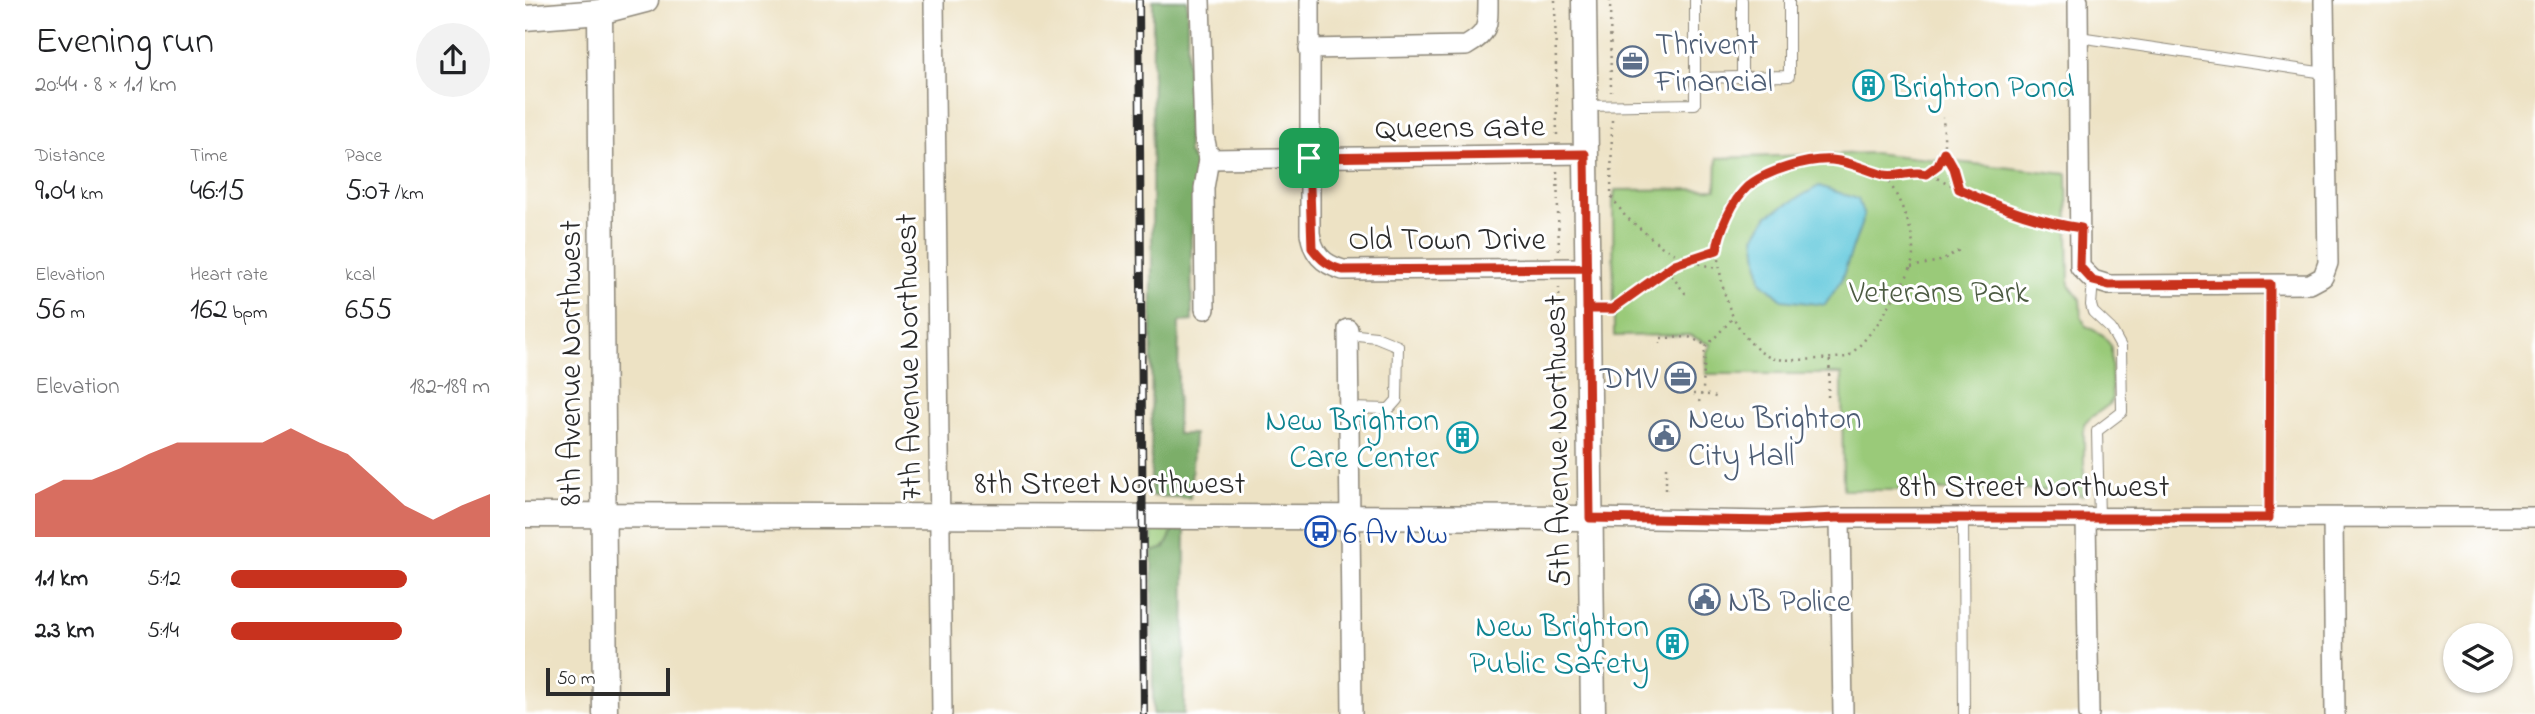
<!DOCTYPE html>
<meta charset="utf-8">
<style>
:root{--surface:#fff;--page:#f2f2f2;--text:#202124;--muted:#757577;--accent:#c8321e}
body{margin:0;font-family:"Indie Flower",sans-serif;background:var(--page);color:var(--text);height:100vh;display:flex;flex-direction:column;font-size:26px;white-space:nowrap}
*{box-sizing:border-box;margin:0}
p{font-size:23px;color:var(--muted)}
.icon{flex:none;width:38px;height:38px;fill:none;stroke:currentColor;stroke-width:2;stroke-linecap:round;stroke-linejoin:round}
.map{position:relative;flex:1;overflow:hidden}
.drawer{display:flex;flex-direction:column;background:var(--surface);width:525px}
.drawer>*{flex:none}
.buttons{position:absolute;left:1918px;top:623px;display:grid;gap:14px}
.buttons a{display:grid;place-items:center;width:70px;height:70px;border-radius:50%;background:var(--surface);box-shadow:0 2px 5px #0004;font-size:35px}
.scale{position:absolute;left:21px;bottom:18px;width:124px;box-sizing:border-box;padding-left:7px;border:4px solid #2b2b2b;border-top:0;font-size:19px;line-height:24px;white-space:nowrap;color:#2b2b2b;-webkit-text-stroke:5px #fff;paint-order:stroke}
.pin{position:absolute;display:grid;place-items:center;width:60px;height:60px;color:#fff;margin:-30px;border-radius:14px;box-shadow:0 4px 10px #0006}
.round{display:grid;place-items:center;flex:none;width:74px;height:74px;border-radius:37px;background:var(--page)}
.head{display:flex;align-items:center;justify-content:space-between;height:119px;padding:0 35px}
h1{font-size:38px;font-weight:600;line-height:52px}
.figures{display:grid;grid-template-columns:repeat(3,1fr);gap:10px;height:119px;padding:7px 35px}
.figures div{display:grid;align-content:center}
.figures b{font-size:30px;font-weight:600}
.figures small{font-size:19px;font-weight:400}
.figures p{font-size:19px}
.chart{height:196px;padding:14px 35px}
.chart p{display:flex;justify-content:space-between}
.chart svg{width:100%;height:126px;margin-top:7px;fill:var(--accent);opacity:.7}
ul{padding:0 35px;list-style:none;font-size:23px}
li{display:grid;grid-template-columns:112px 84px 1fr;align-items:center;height:52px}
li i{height:18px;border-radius:9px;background:var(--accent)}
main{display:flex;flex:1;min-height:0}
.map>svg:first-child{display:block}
.green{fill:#9aca79;stroke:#627a52;stroke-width:2}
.forest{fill:#7bae69;stroke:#536c4a;stroke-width:2}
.water{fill:#60c8dc;stroke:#467a84;stroke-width:2}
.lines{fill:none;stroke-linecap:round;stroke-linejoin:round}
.service-casing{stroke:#8c8678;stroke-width:12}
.minor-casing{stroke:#8c8678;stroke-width:22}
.tertiary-casing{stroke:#8c8678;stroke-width:27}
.path{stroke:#8c8678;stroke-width:2.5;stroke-dasharray:2 5;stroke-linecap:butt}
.service{stroke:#fff;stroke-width:10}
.minor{stroke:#fff;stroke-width:19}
.tertiary{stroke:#fff;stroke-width:24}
.rail-casing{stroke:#2b2b2b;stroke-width:8}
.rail{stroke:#fff;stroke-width:5;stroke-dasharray:16;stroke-linecap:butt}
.route-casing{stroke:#fff;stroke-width:14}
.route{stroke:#c8321e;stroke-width:9}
.labels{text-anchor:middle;stroke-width:6;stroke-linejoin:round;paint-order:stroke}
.service-label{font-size:32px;fill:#4e5e75;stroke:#fff;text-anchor:start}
.culture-label{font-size:32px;fill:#0d838f;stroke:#fff;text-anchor:end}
.street-label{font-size:32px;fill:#2b2b2b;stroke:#fff}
.park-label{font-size:32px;fill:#4c5b42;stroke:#fff}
.transit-label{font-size:32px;fill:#164399;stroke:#fff;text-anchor:start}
</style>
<main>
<section class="drawer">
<div class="head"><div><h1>Evening run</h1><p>20:44 · 8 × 1.1 km</p></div><a class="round"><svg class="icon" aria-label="share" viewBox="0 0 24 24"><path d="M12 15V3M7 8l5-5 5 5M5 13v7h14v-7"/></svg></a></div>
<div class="figures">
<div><p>Distance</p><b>9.04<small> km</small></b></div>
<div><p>Time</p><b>46:15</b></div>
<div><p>Pace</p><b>5:07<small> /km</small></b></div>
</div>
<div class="figures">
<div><p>Elevation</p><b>56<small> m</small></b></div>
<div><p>Heart rate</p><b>162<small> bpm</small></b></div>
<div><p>kcal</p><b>655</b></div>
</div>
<div class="chart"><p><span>Elevation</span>182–189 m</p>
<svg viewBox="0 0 160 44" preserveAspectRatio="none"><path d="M0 44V29L10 24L20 24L30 20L40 15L50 11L60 11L70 11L80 11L90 6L100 11L110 15L120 24L130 33L140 38L150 33L160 29V44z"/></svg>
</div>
<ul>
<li><b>1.1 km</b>5:12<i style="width:68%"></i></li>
<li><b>2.3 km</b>5:14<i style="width:66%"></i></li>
</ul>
</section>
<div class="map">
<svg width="2010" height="714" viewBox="0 0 2010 714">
<rect width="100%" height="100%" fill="#fff"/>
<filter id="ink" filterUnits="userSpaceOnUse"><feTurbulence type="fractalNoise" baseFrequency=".0143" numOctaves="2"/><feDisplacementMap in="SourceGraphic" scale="14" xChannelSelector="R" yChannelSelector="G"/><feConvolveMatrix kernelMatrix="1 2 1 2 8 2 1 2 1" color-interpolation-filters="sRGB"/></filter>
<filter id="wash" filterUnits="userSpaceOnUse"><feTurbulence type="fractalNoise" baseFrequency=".00686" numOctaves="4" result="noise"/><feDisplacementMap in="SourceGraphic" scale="28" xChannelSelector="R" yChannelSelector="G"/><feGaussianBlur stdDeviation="1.57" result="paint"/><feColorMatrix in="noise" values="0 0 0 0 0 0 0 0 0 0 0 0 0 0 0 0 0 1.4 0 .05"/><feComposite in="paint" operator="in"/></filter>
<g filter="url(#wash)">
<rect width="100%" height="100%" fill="#ede2c4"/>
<!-- green -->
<g class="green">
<path d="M 1348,153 L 1542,174 L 1544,285 L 1555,299 L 1556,316 L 1561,326 L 1578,335 L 1586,346 L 1587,400 C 1580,411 1566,414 1559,425 L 1559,490 L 1557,496 L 1544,490 L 1318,490 L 1317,374 L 1181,374 L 1182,351 L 1186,345 L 1164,335 L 1089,336 L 1088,203 L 1090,190 L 1191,189 L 1192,158 Z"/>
<path d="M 627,531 L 648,531 C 643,542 640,551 627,552 Z"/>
</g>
<!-- forest -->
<g class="forest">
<path d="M 628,0 L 662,0 L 663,153 L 671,165 L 673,175 L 666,237 L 667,321 L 654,322 L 652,434 L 669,434 L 665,498 L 626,496 Z"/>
<path d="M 648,531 L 660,531 L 659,714 L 628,714 L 627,552 L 640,548 Z"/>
</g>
<!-- water -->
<path class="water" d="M 1294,186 L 1333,199 L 1339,216 L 1316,281 L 1300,305 L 1257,300 L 1236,281 L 1230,237 L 1243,215 Z"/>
</g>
<g filter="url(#ink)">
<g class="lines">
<defs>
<g id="service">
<path d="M 1217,0 L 1217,77"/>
<path d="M 1554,37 L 1800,73"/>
<path d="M 1170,78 L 1264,76 L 1264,0"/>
<path d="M 1061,106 L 1170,104 L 1170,0"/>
<path d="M 1568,280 L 1566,305 L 1568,312 L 1586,329 L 1596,347 L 1597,412 L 1572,431 L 1574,518"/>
<path d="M 823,334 L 851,337 L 873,346 L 872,400 L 864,409 L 824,408"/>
<path d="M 1438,518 L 1439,714"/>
<path d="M 1744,518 L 1745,284"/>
</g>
<g id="minor">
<path d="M 409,0 L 417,714"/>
<path d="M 675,0 L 679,136 L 684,159 L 679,188 L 680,309"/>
<path d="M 785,0 L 785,233 C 788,253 797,264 818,270 L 1062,268"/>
<path d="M 1553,0 L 1555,267 L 1568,280 L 1584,285 L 1785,284 L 1798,277 L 1803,263 L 1799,0"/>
<path d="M 784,49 L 941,46 C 964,33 963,25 963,0"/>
<path d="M 684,159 L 1060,154"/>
<path d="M 823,329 L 827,714"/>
<path d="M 1065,518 L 1247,521 L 1311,518 L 2010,517"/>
<path d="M 1315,518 L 1318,714"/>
<path d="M 1561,518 L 1564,714"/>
<path d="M 1808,518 L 1810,714"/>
</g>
<g id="tertiary">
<path d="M 1059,0 L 1068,714"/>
<path d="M 75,12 L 80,714"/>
<path d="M 0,18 L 75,12 L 121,0"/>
<path d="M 0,515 L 1065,518"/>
</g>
</defs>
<!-- service casing -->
<use href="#service" class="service-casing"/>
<!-- minor casing -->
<use href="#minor" class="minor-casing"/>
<!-- tertiary casing -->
<use href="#tertiary" class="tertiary-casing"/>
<!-- path -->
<g class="path">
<path d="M 1030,0 L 1032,137"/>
<path d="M 1085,0 L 1086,92"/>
<path d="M 1087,120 L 1086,196 L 1100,216 L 1136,246 L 1161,260 L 1194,269"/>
<path d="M 1419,152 L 1428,168 L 1433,187"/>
<path d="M 1032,171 L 1034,252"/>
<path d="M 1401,174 C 1424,157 1419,142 1418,117"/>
<path d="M 1361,176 C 1375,201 1396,239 1385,269 C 1382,278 1374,288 1369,297 C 1356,321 1342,339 1323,357 C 1307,358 1255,363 1244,357 C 1225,348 1209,323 1203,304 C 1174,222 1217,165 1303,160 C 1323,159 1340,170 1358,175 C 1372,178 1387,169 1400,174 C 1419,179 1435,191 1453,198 C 1479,209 1511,222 1539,226"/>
<path d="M 1386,267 L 1415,261 L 1438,248"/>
<path d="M 1142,270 L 1160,293 L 1165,294"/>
<path d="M 1034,287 L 1038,497"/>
<path d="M 1083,309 L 1087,309 L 1150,264 L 1192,250"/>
<path d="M 1135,344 L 1135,338 L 1164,337 L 1183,346"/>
<path d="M 1168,394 L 1185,395 L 1193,398"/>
<path d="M 1303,397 L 1305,358"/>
<path d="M 1174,402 L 1178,389 L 1180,348 L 1208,318"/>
<path d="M 1141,467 L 1141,492"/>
</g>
<!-- service -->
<use href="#service" class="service"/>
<!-- minor -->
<use href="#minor" class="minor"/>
<!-- tertiary -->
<use href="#tertiary" class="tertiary"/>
<defs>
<path id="rail" d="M 614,0 L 619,714"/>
</defs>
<!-- rail casing -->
<use href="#rail" class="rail-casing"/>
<!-- rail -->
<use href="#rail" class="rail"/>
</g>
</g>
<g class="lines" filter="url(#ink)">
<defs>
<path id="route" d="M 784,158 L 787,248 C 796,260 803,266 818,270 L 1062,268 L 1065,518 L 1247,521 L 1311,518 L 1744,518 L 1745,284 L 1584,285 L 1568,281 L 1555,267 L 1556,228 C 1514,222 1472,207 1434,189 L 1428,168 L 1419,152 L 1413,165 L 1401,174 C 1387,170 1372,178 1359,175 C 1341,170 1327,162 1307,160 C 1284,158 1240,171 1222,187 C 1208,200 1194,231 1192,250 L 1150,264 L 1087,309 L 1062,309 L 1060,154 L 784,158"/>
</defs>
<!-- route casing -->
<use href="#route" class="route-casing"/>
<!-- route -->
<use href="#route" class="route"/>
</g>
<!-- icons -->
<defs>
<symbol id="office-ring" viewBox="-11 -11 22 22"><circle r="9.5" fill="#fff" stroke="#5c6f8a" stroke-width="1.5"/><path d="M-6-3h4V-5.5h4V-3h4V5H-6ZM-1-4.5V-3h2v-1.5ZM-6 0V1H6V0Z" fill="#5c6f8a"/></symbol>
<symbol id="building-ring" viewBox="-11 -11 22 22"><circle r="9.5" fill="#fff" stroke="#0f9aa8" stroke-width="1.5"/><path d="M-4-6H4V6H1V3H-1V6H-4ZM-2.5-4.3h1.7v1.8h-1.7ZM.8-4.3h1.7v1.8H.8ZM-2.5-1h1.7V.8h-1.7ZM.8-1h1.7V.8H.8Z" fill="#0f9aa8"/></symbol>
<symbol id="civic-ring" viewBox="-11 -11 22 22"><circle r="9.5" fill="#fff" stroke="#5c6f8a" stroke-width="1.5"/><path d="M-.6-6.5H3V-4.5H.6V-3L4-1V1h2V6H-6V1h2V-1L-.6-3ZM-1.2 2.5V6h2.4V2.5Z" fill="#5c6f8a"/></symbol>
<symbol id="bus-ring" viewBox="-11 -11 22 22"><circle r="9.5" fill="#fff" stroke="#1a4fb4" stroke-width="1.5"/><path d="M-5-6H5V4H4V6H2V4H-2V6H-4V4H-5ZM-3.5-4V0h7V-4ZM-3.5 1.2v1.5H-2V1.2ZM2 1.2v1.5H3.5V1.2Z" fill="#1a4fb4"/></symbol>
</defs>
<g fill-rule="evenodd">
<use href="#office-ring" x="1090" y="44" width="35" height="35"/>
<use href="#building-ring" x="1326" y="68" width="35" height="35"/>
<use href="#office-ring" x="1138" y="360" width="35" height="35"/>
<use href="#civic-ring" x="1122" y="418" width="35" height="35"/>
<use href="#building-ring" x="920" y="420" width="35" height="35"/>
<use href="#bus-ring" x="778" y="514" width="35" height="35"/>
<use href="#civic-ring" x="1162" y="582" width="35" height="35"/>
<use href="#building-ring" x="1130" y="626" width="35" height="35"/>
</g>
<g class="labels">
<!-- service labels -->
<g class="service-label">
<text x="1130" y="54">Thrivent<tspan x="1130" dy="37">Financial</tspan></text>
<text x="1133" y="388" text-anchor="end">DMV</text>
<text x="1163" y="428">New Brighton<tspan x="1163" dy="37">City Hall</tspan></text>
<text x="1203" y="611">NB Police</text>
</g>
<!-- culture labels -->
<g class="culture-label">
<text x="1366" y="97" text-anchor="start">Brighton Pond</text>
<text x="914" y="430">New Brighton<tspan x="914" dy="37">Care Center</tspan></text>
<text x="1124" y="636">New Brighton<tspan x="1124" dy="37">Public Safety</tspan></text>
</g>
<!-- street labels -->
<g class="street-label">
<text transform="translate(935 126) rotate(-1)" y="11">Queens Gate</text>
<text x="922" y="249">Old Town Drive</text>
<text transform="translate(382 357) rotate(-91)" y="11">7th Avenue Northwest</text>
<text transform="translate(44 363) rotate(-90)" y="11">8th Avenue Northwest</text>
<text transform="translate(1031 441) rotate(-91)" y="11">5th Avenue Northwest</text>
<text x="585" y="493">8th Street Northwest</text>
<text x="1509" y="496">8th Street Northwest</text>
</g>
<!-- park labels -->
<g class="park-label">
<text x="1414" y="302">Veterans Park</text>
</g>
<!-- transit labels -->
<g class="transit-label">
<text x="818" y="543">6 Av Nw</text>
</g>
</g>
</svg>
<div class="buttons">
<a><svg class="icon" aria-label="layers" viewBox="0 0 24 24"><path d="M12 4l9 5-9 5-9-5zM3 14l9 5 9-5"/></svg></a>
</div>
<div class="scale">50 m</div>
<div class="pin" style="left:784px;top:158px;background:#1e9e55"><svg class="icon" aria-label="arrive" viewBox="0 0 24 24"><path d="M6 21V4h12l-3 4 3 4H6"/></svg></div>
</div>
</main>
